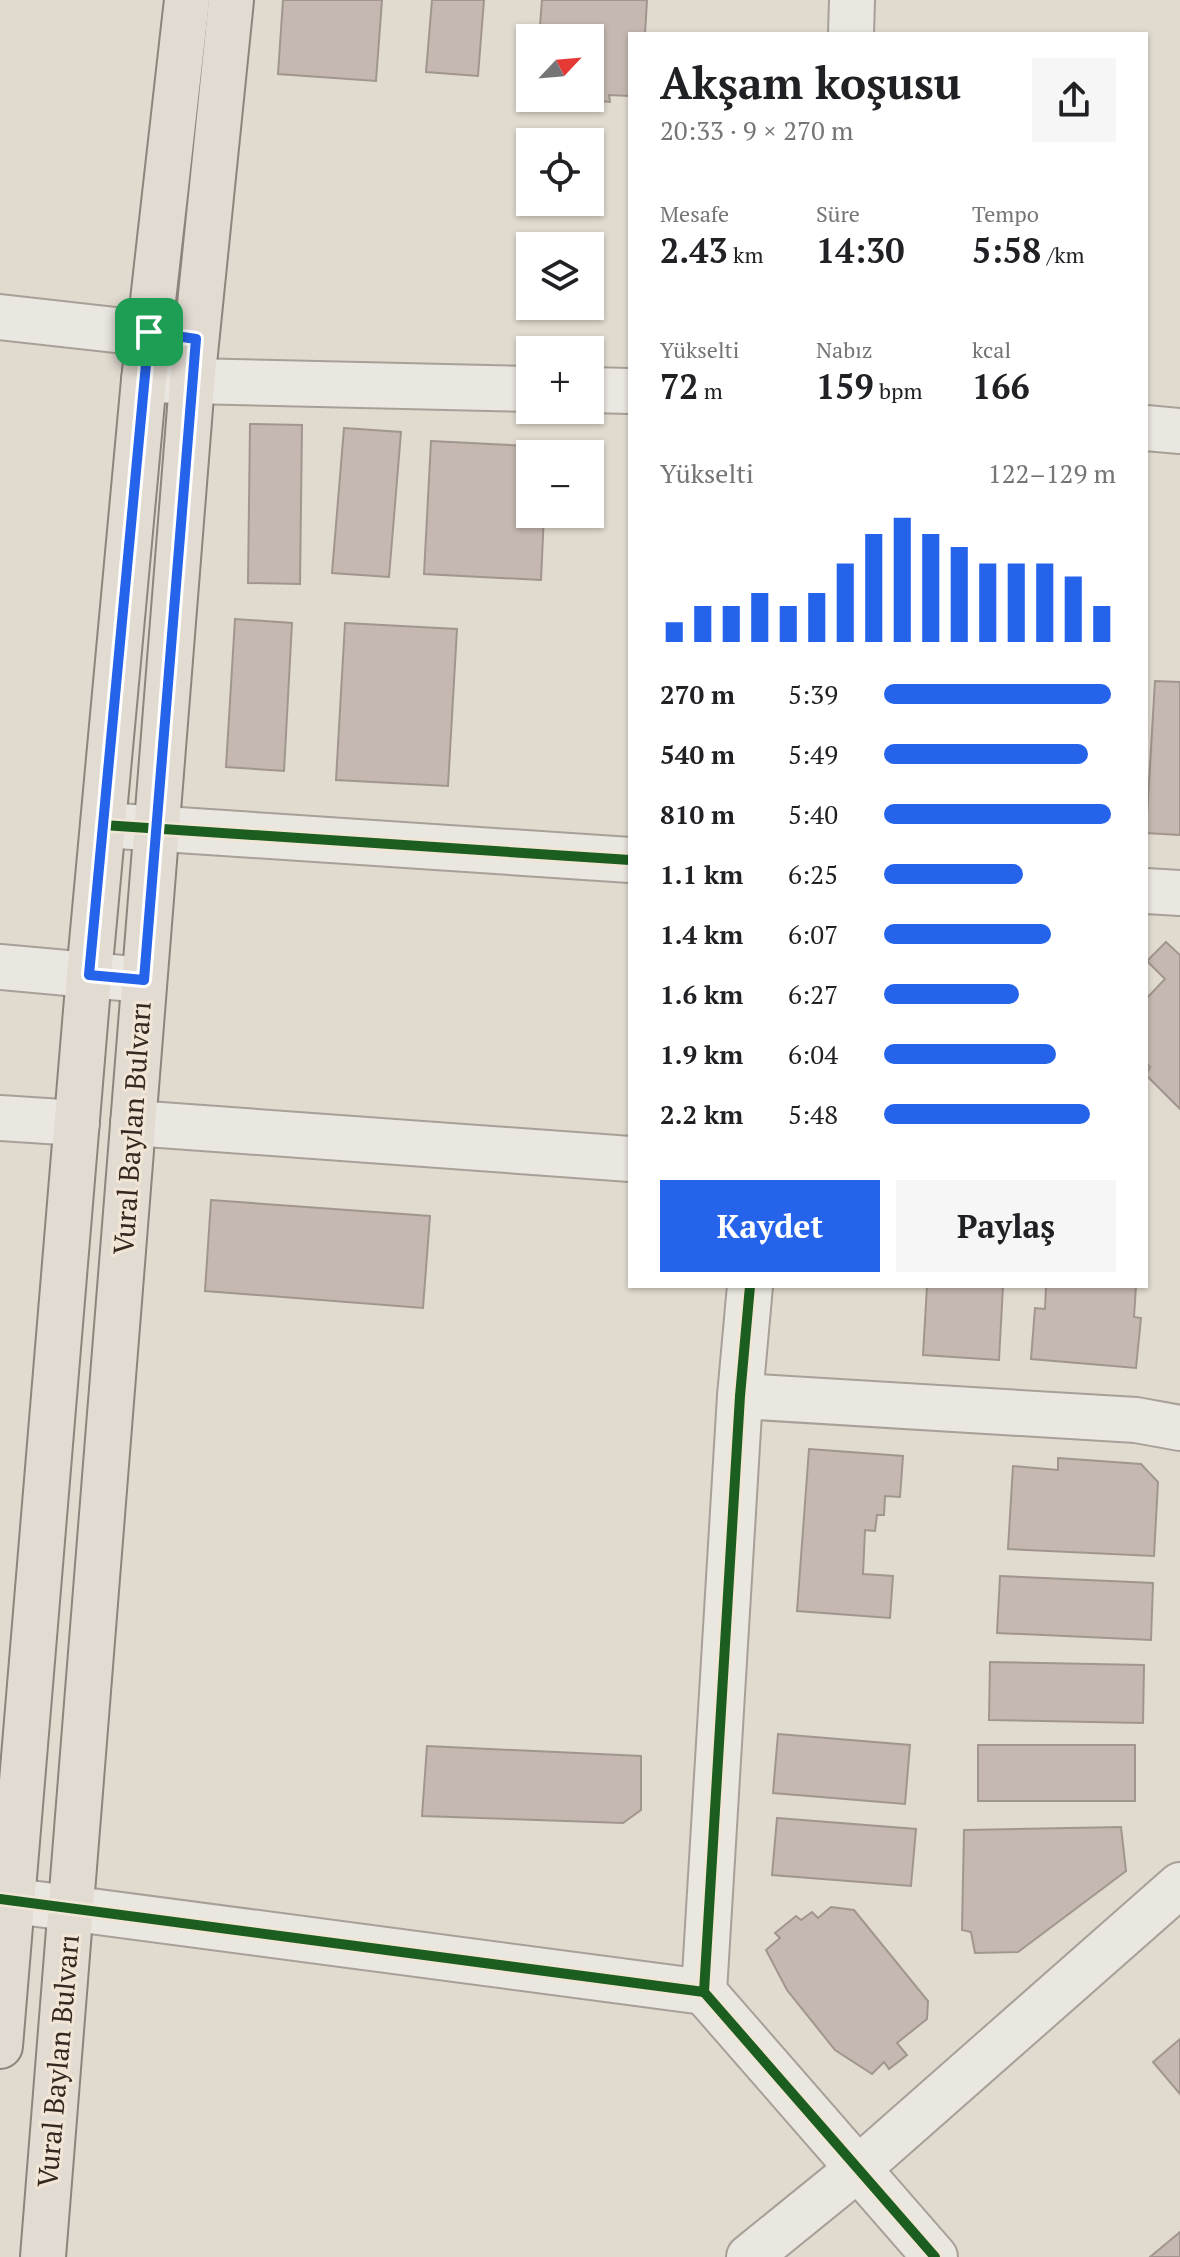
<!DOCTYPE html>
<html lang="tr">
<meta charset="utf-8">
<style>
:root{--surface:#fff;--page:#f6f6f6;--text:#202124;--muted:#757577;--accent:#2563eb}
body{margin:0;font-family:"PT Serif",serif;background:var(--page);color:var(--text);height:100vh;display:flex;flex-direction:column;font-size:30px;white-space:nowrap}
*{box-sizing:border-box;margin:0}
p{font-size:26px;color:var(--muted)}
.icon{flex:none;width:44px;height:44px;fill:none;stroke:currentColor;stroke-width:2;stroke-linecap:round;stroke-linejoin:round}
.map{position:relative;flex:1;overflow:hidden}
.drawer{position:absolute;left:628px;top:32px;width:520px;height:1256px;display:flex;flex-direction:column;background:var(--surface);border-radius:0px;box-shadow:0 2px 6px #0004}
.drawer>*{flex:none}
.needle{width:52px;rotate:64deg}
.tools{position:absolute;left:516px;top:24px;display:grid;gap:16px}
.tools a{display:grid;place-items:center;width:88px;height:88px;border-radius:0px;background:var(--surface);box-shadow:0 2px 6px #0004;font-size:40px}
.pin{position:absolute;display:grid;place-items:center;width:68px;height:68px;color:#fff;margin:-34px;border-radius:16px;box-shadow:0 4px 12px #0006}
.round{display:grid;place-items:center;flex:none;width:84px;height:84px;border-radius:0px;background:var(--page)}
.overview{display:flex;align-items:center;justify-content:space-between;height:136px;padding:0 32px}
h1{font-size:44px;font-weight:700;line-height:60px}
.figures{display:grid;grid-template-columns:repeat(3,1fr);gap:12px;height:136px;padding:8px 32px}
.figures div{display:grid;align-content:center}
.figures b{font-size:34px;font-weight:700}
.figures small{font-size:22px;font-weight:400}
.figures p{font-size:22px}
.chart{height:224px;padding:16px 32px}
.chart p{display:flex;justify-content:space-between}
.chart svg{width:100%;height:144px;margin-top:8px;stroke:var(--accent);stroke-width:6}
.primary-button{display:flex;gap:16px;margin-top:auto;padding:16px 32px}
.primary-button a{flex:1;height:92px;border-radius:0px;background:var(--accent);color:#fff;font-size:32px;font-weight:700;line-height:92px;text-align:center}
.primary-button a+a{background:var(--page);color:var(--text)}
ul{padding:0 32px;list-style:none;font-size:26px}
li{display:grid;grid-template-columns:128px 96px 1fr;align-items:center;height:60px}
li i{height:20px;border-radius:10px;background:var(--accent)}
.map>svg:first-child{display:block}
.building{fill:#c5b8b0;stroke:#a1968e;stroke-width:2}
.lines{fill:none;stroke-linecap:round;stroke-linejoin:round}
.minor-casing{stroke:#a7a098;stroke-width:48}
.major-casing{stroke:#8c857e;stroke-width:48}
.minor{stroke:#eae6e0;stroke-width:44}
.major{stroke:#e2dbd2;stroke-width:44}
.cycleway-casing{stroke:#f1e6d6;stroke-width:15}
.cycleway{stroke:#1b5e20;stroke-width:10}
.route-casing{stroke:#fff;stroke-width:16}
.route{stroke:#2563eb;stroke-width:10}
.labels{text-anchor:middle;stroke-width:6;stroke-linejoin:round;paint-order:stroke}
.street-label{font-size:28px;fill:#352821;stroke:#f1e6d6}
</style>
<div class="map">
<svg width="1180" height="2257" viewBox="0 0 1180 2257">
<rect width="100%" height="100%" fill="#e1dacf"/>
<!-- building -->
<g class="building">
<path d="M 283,0 L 382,0 L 376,81 L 278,74 Z"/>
<path d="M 432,0 L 484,0 L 478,76 L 426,72 Z"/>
<path d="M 542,0 L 647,0 L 645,34 L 630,34 L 630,96 L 609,95 L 610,102 L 566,98 L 590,98 L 590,38 L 539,38 Z"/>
<path d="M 250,424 L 302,425 L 300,584 L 248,583 Z"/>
<path d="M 344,428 L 401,432 L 389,577 L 332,573 Z"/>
<path d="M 431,441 L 547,447 L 547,454 L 530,454 L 530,514 L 544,514 L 541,580 L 424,574 Z"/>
<path d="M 235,619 L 292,623 L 284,771 L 226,767 Z"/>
<path d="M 345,623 L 457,629 L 448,786 L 336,780 Z"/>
<path d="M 1155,681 L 1180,682 L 1180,835 L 1146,833 Z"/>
<path d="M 1166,942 L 1180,955 L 1180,1109 L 1146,1075 L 1150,1067 L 1146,1063 L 1146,999 L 1165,979 L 1147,961 Z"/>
<path d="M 211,1200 L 430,1216 L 423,1308 L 205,1291 Z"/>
<path d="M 927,1286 L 1003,1286 L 999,1360 L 923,1355 Z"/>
<path d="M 1046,1286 L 1136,1286 L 1134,1317 L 1141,1318 L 1136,1368 L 1031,1359 L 1035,1308 L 1045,1309 Z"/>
<path d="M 809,1449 L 903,1456 L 900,1497 L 885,1496 L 884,1515 L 877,1515 L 875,1531 L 865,1530 L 863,1574 L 893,1576 L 890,1618 L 797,1611 Z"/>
<path d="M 1058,1458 L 1141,1464 L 1158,1482 L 1154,1556 L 1008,1549 L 1013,1466 L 1058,1470 Z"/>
<path d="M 1000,1576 L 1153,1583 L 1151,1640 L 997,1633 Z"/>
<path d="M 990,1662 L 1144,1665 L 1143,1723 L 989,1720 Z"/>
<path d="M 778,1734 L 910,1745 L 905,1804 L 773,1793 Z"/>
<rect x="978" y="1745" width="157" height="56"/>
<path d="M 427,1746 L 641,1756 L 641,1810 L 623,1823 L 422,1816 Z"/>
<path d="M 777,1818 L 916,1829 L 911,1886 L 772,1875 Z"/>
<path d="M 1121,1827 L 1126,1871 L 1018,1952 L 975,1953 L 971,1932 L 962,1930 L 964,1830 Z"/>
<path d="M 831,1907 L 854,1910 L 928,2001 L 927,2019 L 897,2043 L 907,2055 L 889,2069 L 884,2062 L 872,2074 L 835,2050 L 787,1990 L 766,1950 L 780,1938 L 775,1933 L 796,1916 L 801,1920 L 812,1912 L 818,1918 Z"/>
<path d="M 1180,2039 L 1180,2094 L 1153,2062 Z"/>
<path d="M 1180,2232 L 1180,2257 L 1150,2257 Z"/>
</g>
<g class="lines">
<defs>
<g id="minor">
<path d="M 851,34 L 852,0"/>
<path d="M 0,317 L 196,339"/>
<path d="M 144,380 L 530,389"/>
<path d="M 590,390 L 630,391"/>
<path d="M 1146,428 L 1180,431"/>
<path d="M 103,825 L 630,860"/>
<path d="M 1146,891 L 1180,893"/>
<path d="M 0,967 L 144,980"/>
<path d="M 0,1118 L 77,1123"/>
<path d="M 133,1123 L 630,1159"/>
<path d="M 750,1286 L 740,1396 L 704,1992 L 935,2257"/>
<path d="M 740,1396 L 1136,1420 L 1180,1428"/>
<path d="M 0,1899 L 704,1992"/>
<path d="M 749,2257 L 860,2167 L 1180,1885"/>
</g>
<g id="major">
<path d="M 0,2046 L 89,975 L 144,380 L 187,0"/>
<path d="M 43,2257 L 192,383 L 231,0"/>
</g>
</defs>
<!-- minor casing -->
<use href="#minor" class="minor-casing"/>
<!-- major casing -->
<use href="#major" class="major-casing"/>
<!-- minor -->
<use href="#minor" class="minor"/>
<!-- major -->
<use href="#major" class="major"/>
<defs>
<g id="cycleway">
<path d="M 103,825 L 630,860"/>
<path d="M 750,1286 L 740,1396 L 704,1992 L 935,2257"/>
<path d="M 0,1899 L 704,1992"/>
</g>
</defs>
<!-- cycleway casing -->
<use href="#cycleway" class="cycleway-casing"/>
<!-- cycleway -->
<use href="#cycleway" class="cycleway"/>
</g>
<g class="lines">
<defs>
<path id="route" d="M 149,332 L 196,339 L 144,980 L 89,975 Z"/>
</defs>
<!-- route casing -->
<use href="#route" class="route-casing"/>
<!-- route -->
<use href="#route" class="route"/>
</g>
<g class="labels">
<!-- street labels -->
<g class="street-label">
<text transform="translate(132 1128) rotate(-86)" y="10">Vural Baylan Bulvarı</text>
<text transform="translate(58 2061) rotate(-85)" y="10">Vural Baylan Bulvarı</text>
</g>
</g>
</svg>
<div class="tools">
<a><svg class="needle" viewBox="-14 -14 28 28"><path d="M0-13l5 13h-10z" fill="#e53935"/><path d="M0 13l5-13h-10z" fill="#757577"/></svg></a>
<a><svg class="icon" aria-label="locate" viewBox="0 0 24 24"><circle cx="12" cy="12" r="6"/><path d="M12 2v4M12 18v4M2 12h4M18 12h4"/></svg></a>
<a><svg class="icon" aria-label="layers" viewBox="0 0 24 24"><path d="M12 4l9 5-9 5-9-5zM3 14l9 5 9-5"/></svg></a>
<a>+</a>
<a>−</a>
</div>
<div class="pin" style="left:149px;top:332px;background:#1e9e55"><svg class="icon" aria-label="arrive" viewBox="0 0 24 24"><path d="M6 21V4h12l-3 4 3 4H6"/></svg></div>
<section class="drawer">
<div class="overview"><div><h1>Akşam koşusu</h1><p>20:33 · 9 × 270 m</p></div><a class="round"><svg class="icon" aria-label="share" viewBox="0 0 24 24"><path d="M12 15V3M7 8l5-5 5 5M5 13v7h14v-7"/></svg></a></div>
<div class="figures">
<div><p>Mesafe</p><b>2.43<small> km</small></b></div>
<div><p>Süre</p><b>14:30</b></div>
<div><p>Tempo</p><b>5:58<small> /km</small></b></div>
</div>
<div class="figures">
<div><p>Yükselti</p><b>72<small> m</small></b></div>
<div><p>Nabız</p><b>159<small> bpm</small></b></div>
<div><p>kcal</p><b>166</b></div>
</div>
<div class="chart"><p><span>Yükselti</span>122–129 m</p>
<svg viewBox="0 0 160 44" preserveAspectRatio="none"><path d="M5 44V38M15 44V33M25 44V33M35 44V29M45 44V33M55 44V29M65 44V20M75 44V11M85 44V6M95 44V11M105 44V15M115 44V20M125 44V20M135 44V20M145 44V24M155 44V33"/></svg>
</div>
<ul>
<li><b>270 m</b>5:39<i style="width:98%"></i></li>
<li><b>540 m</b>5:49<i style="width:88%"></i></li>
<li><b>810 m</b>5:40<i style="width:98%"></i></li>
<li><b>1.1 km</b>6:25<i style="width:60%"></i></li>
<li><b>1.4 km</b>6:07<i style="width:72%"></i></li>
<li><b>1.6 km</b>6:27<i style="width:58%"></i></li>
<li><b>1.9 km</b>6:04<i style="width:74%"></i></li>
<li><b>2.2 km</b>5:48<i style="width:89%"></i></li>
</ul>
<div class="primary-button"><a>Kaydet</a><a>Paylaş</a></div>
</section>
</div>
